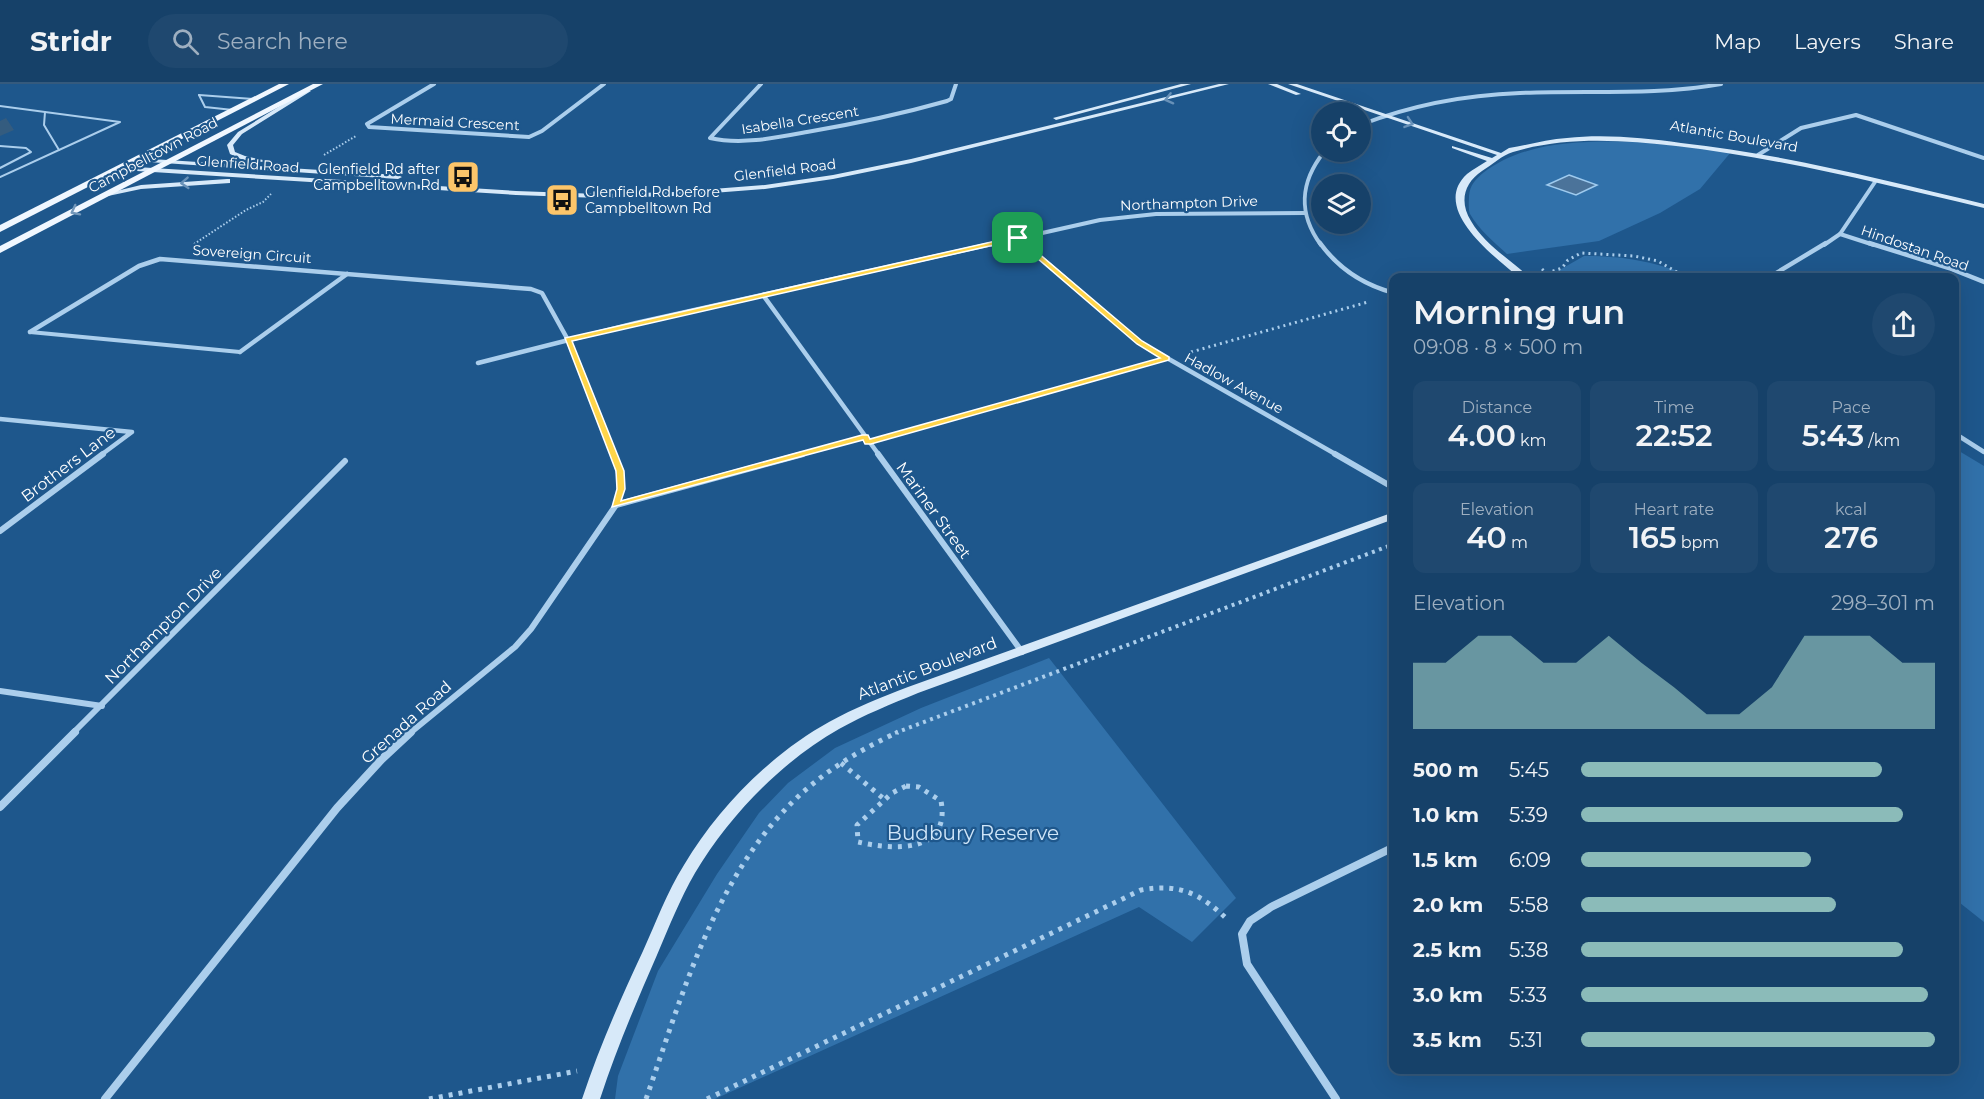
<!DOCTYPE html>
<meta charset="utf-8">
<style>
:root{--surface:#164169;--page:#1f486f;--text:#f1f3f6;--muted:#9eafc0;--line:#355a7d;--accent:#8bbbb9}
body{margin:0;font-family:Montserrat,sans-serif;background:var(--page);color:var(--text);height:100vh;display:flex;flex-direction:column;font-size:22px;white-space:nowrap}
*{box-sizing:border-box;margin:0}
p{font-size:20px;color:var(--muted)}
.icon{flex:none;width:33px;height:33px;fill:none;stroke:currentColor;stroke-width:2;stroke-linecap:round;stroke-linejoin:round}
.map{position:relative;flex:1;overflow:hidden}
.details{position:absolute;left:1389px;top:189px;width:570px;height:801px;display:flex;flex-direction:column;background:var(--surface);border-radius:12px;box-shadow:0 6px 24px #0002,0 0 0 2px var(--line)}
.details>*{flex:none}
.fabs{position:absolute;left:1311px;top:18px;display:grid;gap:12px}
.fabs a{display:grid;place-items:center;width:60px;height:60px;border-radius:50%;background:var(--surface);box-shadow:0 6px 24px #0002,0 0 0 2px var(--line);font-size:30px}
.pin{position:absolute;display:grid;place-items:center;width:51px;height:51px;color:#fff;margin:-26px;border-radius:12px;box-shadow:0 3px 9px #0006}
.round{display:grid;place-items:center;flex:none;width:63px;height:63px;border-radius:32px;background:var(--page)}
.overview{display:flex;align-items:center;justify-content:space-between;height:102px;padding:0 24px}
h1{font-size:33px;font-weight:600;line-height:45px}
.stats{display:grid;grid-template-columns:repeat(3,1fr);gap:9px;height:102px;padding:6px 24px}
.stats div{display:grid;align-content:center;border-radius:12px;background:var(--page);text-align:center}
.stats b{font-size:30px;font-weight:600}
.stats small{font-size:16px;font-weight:400}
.stats p{font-size:16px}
.chart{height:168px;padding:12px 24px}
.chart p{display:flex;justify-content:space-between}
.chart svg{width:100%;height:108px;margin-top:6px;fill:var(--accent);opacity:.7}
ul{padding:0 24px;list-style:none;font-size:20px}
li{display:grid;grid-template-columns:96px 72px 1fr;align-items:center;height:45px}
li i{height:15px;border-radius:8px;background:var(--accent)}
header{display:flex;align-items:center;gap:36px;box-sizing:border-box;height:84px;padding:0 30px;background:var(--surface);border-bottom:2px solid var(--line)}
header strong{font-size:28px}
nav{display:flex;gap:33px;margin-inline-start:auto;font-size:21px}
.search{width:420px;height:54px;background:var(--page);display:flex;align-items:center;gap:15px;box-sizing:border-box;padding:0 21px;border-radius:33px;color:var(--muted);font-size:22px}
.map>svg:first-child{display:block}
.green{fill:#3171aa}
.water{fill:#4b739a;stroke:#9ecaee;stroke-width:1.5}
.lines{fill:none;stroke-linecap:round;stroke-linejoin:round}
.path-far3{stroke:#abceec;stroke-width:2;stroke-dasharray:1.5 2;stroke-linecap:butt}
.path-far2{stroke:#abceec;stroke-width:3;stroke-dasharray:2 4;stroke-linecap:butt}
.path-far1{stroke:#abceec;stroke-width:4;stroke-dasharray:3 4.5;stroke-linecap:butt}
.path{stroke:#abceec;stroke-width:5;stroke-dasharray:4 6;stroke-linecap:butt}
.lane-far1{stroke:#abceec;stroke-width:2}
.lane{stroke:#abceec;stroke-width:4}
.street-far3{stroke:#abceec;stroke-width:4}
.street-far2{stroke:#abceec;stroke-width:4.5}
.street-far1{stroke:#abceec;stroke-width:6}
.street{stroke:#abceec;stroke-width:8}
.secondary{fill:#d7e9f9;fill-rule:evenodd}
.primary{fill:#f0f7ff;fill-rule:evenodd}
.shaded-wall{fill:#345c7f}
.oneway{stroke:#6891b8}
.oneway2{stroke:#7297ba}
.route{fill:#ffd54a;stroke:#fff;stroke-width:1.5;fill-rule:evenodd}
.labels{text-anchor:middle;stroke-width:4.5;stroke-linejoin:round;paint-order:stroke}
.far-street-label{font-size:14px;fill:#fff;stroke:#1e578c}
.far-poi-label{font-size:14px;fill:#fff;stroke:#1e578c;text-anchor:end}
.street-label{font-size:16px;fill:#fff;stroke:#1e578c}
.near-park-label{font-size:20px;fill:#d0e6f9;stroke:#1e578c}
</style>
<header>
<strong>Stridr</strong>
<div class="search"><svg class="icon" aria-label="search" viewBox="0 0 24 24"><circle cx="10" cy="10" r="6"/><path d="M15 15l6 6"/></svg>Search here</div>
<nav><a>Map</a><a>Layers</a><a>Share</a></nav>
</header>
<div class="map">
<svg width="1984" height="1015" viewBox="0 0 1984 1015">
<rect width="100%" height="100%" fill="#1e578c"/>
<!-- green -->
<g class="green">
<path d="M 1642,58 L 1731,68 L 1700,105 L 1660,129 L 1599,157 L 1507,170 C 1494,158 1479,146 1470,130 C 1468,125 1469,117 1469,112 C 1470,101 1475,96 1483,89 C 1527,55 1589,57 1642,58 Z"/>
<path d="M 1584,172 C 1628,172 1654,178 1695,193 L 1561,194 L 1556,188 Z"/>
<path d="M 1954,364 L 1984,382 L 1984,838 L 1955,815 Z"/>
<path d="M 1049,574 L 1236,814 L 1192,858 L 1139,823 L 715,1015 L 615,1015 L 618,992 L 658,887 L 717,790 L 759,729 L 788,699 L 835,664 L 921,624 Z"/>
</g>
<!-- water -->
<path class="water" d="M 1569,91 L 1597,101 L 1576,111 L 1547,101 Z"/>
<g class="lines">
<!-- path-far3 -->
<g class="path-far3">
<path d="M 324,71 L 356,52"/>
<path d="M 194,160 L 246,126 L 263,118 L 271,110"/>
</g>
<!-- path-far2 -->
<g class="path-far2">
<path d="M 1542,185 L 1552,194"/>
<path d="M 1547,189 L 1562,184 L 1568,176 L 1581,169 L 1634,172 L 1658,177 L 1687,194"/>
<path d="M 1191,268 L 1368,218"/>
<path d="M 884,353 L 1143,281"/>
</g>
<!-- path-far1 -->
<path class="path-far1" d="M 895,649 L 1394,460"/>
<!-- path -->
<g class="path">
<path d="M 841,679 L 884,715"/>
<path d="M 906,702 L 919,703 L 941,717 C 951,770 893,766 858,758 L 857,741 L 892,709 Z"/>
<path d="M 429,1015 L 577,987"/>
<path d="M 646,1015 C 683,909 716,787 802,709 C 831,683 864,664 898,648"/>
<path d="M 707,1015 L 1141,806 C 1181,799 1201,810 1229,837"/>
</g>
<!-- lane-far1 -->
<g class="lane-far1">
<path d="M 199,11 L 253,15"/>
<path d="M 199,11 L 205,23 L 233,26"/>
<path d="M 0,22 L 120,38 L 0,93"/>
<path d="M 45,28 L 44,41 L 59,66"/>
<path d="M 0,62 L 26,64 L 31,68 L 0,84"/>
</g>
<!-- lane -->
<path class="lane" d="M 30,248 L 240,268"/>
<!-- street-far3 -->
<g class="street-far3">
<path d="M 434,0 L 367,40 L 369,43 L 529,53 L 542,47 L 604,0"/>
<path d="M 761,0 L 710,54 C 741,61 775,54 807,48 C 854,40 901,30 947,17 L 951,15 L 956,0"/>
<path d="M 1360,41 C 1412,21 1465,11 1520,9 C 1588,6 1654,12 1721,0"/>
<path d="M 1758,71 L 1801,44 L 1856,31 L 1984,74"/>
<path d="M 1840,150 L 1874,161"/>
<path d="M 1018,154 L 1026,161"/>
<path d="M 989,161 L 1100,136 L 1156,130 L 1305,129"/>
<path d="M 1321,161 C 1298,130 1300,98 1324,68"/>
<path d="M 1824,161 L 1840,150 L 1875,98"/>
</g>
<!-- street-far2 -->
<g class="street-far2">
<path d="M 1024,159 L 1139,258 L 1337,371"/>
<path d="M 1320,159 C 1338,184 1364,201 1394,209"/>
<path d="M 1869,159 L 1949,184 L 1984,198"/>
<path d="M 1768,194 L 1826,159"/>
<path d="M 763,211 L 879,371"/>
<path d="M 30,248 L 139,182 L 160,175 L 531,205 L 542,209 L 568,256 L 614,371"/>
<path d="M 240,268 L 347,190"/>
<path d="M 478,279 L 636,239 L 996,159"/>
<path d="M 0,335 L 132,348 L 101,371"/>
<path d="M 1954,349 L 1984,368"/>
<path d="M 797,371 L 865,353"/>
</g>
<!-- street-far1 -->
<g class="street-far1">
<path d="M 878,370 L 1022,568"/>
<path d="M 1335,370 L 1394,404"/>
<path d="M 616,421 L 803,370"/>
<path d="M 0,447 L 103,370"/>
<path d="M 0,607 L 102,622"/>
<path d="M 73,649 L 345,377"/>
<path d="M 410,649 L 515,563 L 531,545 L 616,421 C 622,402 621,389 613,370"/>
</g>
<!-- street -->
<g class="street">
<path d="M 0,723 L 75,648"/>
<path d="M 105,1015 L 337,724 L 382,675 L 411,648"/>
<path d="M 1336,1015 L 1247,880 L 1242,850 L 1250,837 L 1271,823 L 1394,763"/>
</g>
<!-- secondary -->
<g class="secondary">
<path d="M 1181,0 L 1191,0 L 1056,36 L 1053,34 Z"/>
<path d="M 1219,0 L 1229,0 L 911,79 L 833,95 L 765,105 L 674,112 L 599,114 L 516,111 L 121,86 L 118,84 L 121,82 L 516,107 L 599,110 L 674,108 L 765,101 L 833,91 L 911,75 Z"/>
<path d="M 1268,0 L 1277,0 L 1301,10 L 1296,11 Z"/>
<path d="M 1288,0 L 1297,0 L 1501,69 L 1509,64 C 1528,61 1548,55 1567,54 C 1605,50 1644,54 1681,59 C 1783,70 1884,96 1984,120 L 1984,124 C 1882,100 1780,74 1676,62 C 1623,56 1565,52 1513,68 C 1502,71 1492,81 1482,87 C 1464,99 1459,118 1471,137 C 1485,161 1510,175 1530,194 L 1520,194 C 1496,174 1429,125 1467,90 C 1473,85 1481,81 1487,77 L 1452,64 L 1452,62 L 1492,74 L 1497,71 Z"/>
<path d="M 306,6 L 311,7 L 242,50 L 233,61 L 235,68 L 245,72 L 263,76 L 263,78 L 243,76 L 230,70 L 227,61 L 238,48 Z"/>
<path d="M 136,74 L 398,91 L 402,93 L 398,95 L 134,77 L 133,76 Z"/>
<path d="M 227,95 L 230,95 L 230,99 L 141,105 L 108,112 L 104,110 L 141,101 Z"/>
<path d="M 1394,428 L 1394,435 L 918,609 C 891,620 864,631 839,645 C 781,678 729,732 695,789 C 680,815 669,843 657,871 C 636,919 616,966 600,1015 L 582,1015 C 599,964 620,916 643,867 C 656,838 667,808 684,781 C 718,724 771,670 829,638 C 854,624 882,613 908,603 Z"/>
</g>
<!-- primary -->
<g class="primary">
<path d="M 279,0 L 289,0 L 0,148 L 0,141 Z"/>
<path d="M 313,0 L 323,0 L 0,169 L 0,162 Z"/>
</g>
</g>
<!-- shaded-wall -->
<path class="shaded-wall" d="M 6,34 L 14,46 L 0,52 L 0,37 Z"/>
<!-- one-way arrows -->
<defs><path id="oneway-chevron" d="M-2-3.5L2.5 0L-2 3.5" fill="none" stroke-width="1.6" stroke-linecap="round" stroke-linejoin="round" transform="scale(1.5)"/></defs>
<g class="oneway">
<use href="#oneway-chevron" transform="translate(1169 15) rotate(166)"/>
<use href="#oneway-chevron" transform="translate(1409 39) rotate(19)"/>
<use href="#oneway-chevron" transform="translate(185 99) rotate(176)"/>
</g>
<use class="oneway2" href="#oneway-chevron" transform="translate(75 127) rotate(153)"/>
<!-- route -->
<path class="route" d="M 1018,152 L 1142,257 L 1169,273 L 1169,276 L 871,360 L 865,360 L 863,356 L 612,423 L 617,405 L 616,387 L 565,254 ZM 1016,156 L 1137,260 L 1160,274 L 870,355 L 868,351 L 862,351 L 621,417 L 625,405 L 624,387 L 572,257 Z"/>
<!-- icons -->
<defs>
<symbol id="bus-square" viewBox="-11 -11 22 22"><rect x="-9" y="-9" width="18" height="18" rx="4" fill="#fcc56a" stroke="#1e578c"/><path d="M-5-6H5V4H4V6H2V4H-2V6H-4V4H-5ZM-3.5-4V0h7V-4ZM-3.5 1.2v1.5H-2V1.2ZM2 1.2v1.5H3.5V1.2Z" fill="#111"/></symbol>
</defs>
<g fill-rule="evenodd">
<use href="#bus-square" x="444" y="74" width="38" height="38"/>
<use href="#bus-square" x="543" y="97" width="38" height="38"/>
</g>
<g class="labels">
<!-- far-street labels -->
<g class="far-street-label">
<text transform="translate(800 36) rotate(-9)" y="5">Isabella Crescent</text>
<text transform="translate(455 38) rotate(3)" y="5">Mermaid Crescent</text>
<text transform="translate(1734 52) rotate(10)" y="5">Atlantic Boulevard</text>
<text transform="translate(153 71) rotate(-28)" y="5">Campbelltown Road</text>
<text transform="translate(248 80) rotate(4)" y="5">Glenfield Road</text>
<text transform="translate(785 86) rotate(-7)" y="5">Glenfield Road</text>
<text transform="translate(1189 119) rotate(-2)" y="5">Northampton Drive</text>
<text transform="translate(1915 164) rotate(19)" y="5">Hindostan Road</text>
<text transform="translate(252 170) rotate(4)" y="5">Sovereign Circuit</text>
<text transform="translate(1234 299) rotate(29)" y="5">Hadlow Avenue</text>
</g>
<!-- far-poi labels -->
<g class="far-poi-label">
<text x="440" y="90">Glenfield Rd after<tspan x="440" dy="16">Campbelltown Rd</tspan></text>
<text x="585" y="113" text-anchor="start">Glenfield Rd before<tspan x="585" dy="16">Campbelltown Rd</tspan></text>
</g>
<!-- street labels -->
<g class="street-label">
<text transform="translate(68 380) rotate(-37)" y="6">Brothers Lane</text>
<text transform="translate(934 426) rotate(54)" y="6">Mariner Street</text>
<text transform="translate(163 541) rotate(-45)" y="6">Northampton Drive</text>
<text transform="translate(927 584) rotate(-21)" y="6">Atlantic Boulevard</text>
<text transform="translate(406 638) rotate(-42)" y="6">Grenada Road</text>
</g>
<!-- near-park labels -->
<g class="near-park-label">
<text x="973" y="756">Budbury Reserve</text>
</g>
</g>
</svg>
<div class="fabs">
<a><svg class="icon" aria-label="locate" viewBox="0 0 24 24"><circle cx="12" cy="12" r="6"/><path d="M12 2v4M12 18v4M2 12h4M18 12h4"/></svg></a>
<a><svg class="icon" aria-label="layers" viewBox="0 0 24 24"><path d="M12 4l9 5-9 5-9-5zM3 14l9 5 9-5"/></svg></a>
</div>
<div class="pin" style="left:1018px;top:154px;background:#1e9e55"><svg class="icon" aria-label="arrive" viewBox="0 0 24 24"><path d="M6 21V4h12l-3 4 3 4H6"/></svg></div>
<section class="details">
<div class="overview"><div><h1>Morning run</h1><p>09:08 · 8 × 500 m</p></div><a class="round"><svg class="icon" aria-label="share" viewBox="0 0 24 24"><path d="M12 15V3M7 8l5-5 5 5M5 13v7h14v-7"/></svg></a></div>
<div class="stats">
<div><p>Distance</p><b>4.00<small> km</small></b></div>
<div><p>Time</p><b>22:52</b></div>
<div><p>Pace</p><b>5:43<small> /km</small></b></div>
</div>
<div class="stats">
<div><p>Elevation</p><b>40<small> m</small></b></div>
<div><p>Heart rate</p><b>165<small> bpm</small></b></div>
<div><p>kcal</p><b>276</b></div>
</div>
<div class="chart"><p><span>Elevation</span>298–301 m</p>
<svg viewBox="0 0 160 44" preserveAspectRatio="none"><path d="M0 44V17L10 17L20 6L30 6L40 17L50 17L60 6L70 17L80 27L90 38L100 38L110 27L120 6L130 6L140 6L150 17L160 17V44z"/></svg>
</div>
<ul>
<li><b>500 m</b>5:45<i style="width:85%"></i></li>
<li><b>1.0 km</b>5:39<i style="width:91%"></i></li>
<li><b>1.5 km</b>6:09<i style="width:65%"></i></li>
<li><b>2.0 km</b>5:58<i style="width:72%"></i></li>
<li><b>2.5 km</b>5:38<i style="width:91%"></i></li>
<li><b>3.0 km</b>5:33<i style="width:98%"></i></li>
<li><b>3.5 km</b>5:31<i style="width:100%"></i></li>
</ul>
</section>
</div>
